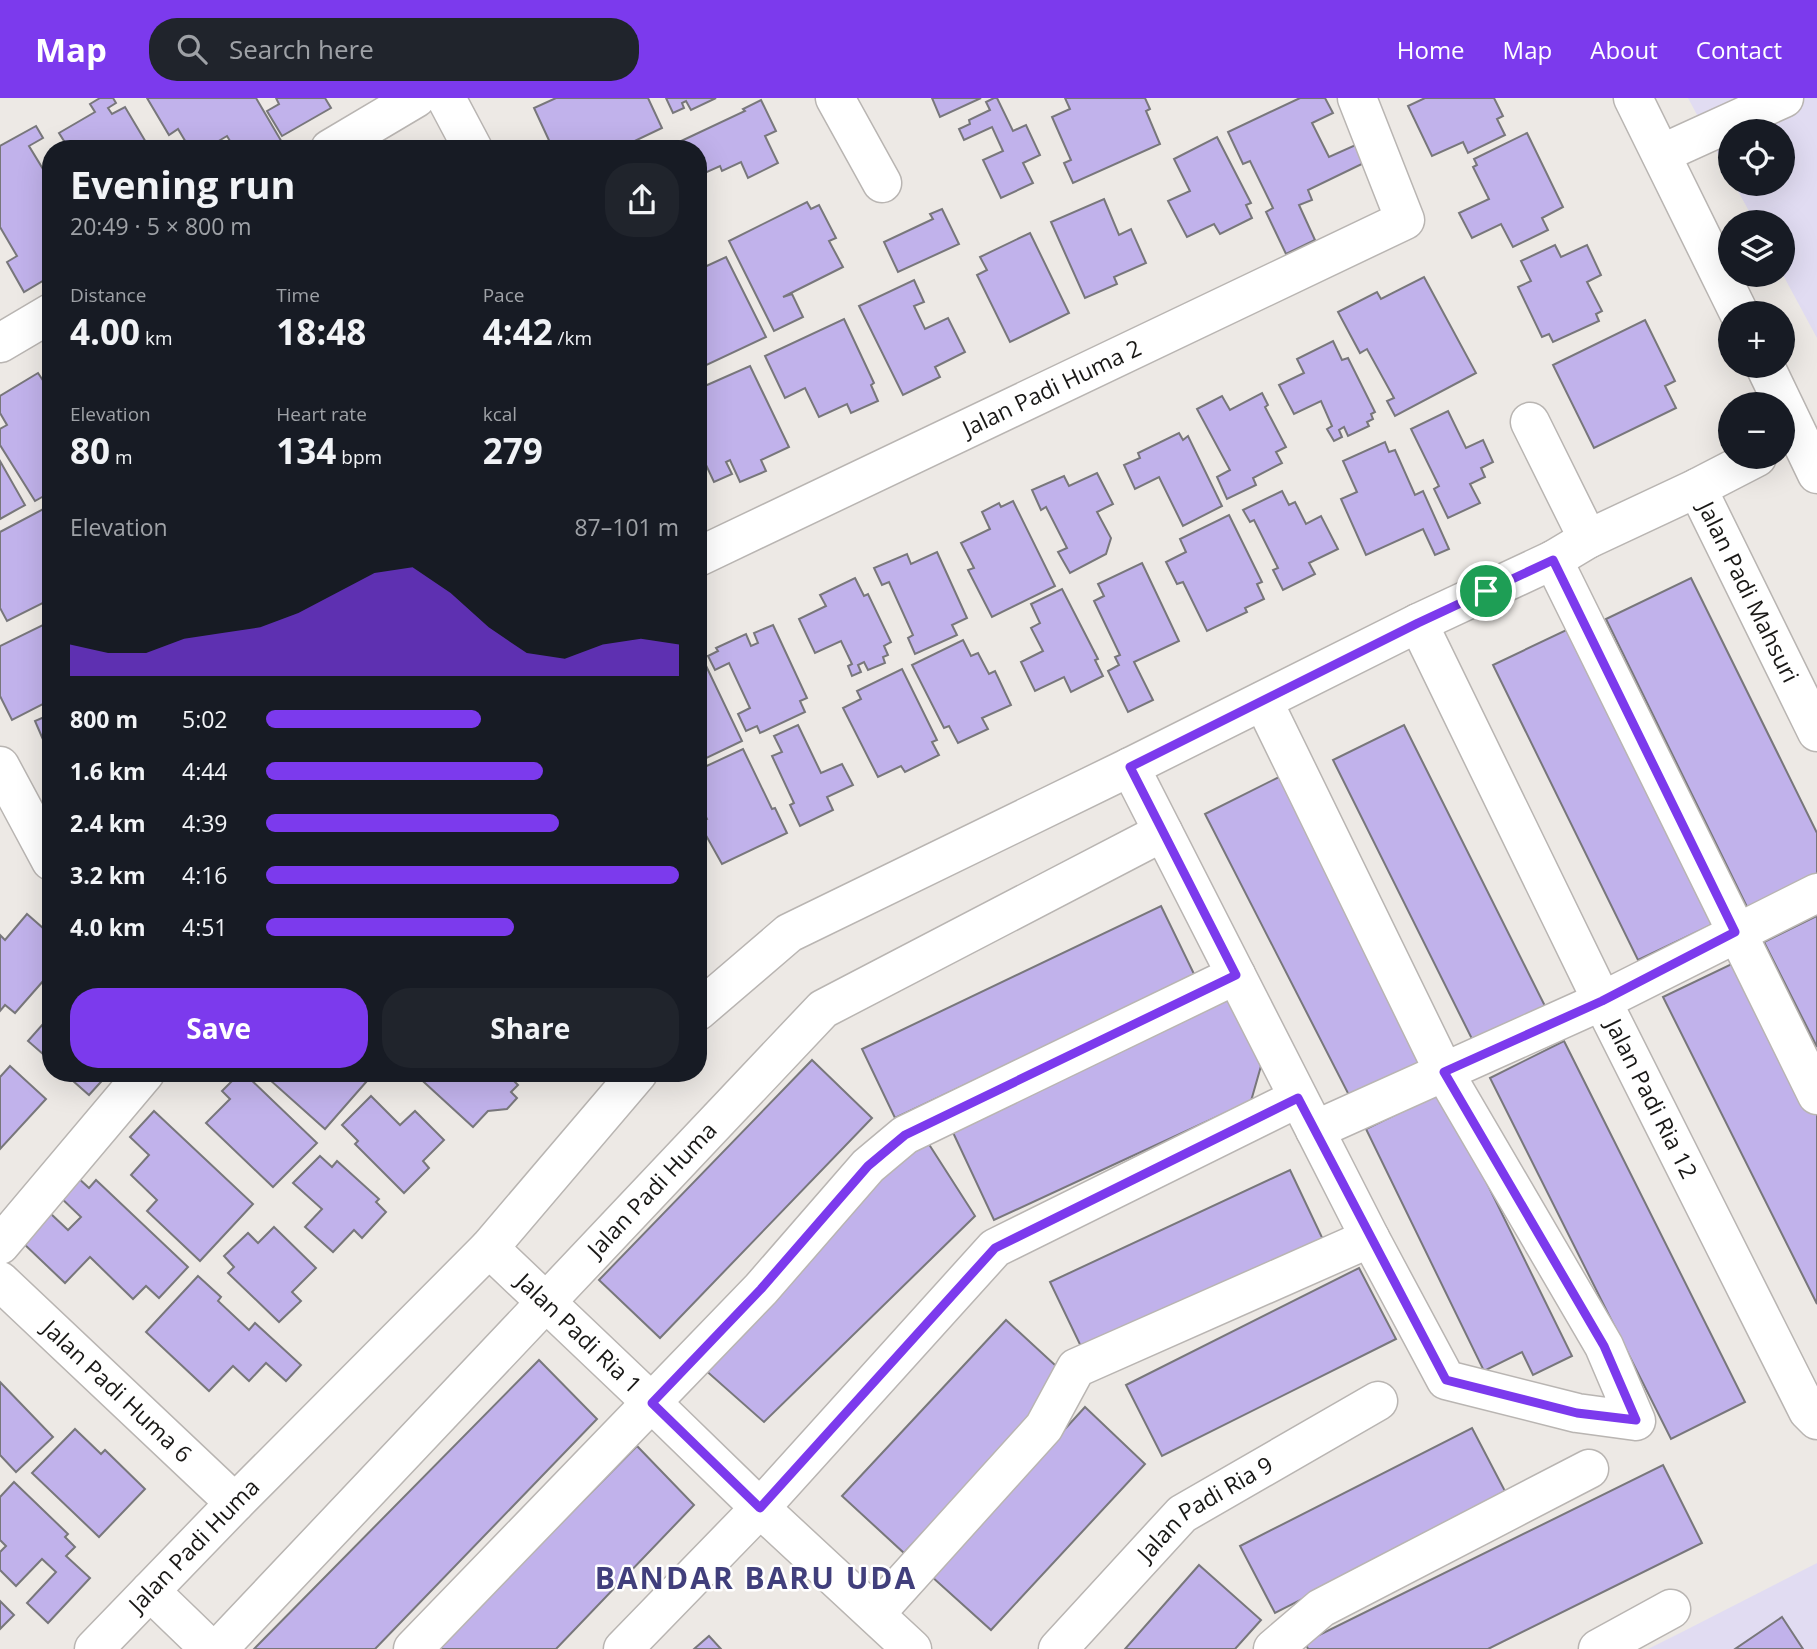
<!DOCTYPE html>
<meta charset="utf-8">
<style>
:root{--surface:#171b24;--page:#20242c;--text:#f1f3f6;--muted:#9ea1a6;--accent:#7c3aed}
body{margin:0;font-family:"Open Sans",sans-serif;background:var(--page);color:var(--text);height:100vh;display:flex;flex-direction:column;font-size:26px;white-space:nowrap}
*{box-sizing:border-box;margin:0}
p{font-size:23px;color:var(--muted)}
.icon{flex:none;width:38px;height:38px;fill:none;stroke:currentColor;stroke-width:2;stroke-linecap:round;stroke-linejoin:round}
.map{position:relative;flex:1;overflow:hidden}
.details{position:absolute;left:42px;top:42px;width:665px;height:942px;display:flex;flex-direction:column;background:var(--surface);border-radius:28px;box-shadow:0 7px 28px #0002}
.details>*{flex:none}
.controls{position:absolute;left:1718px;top:21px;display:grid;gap:14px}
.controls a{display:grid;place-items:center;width:77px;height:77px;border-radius:50%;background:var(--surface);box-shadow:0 7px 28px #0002;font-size:35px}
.pin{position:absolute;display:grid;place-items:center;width:60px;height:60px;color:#fff;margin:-30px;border:4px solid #fff;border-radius:50%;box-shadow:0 2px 7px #0007}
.round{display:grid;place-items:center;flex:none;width:74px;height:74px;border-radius:28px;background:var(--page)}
.summary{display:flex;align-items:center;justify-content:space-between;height:119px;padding:0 28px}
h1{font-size:38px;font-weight:700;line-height:52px}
.figures{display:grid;grid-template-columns:repeat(3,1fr);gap:10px;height:119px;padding:7px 28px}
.figures div{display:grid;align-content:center}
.figures b{font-size:35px;font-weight:700}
.figures small{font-size:19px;font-weight:400}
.figures p{font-size:19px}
.chart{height:196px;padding:14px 28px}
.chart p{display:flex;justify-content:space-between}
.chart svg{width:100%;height:126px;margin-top:7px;fill:var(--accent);opacity:.7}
.primary-button{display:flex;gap:14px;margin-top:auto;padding:14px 28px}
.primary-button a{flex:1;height:80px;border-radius:28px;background:var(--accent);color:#fff;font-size:28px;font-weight:700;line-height:80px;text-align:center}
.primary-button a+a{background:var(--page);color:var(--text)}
ul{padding:0 28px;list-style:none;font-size:23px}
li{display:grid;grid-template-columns:112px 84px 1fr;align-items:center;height:52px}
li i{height:18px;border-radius:9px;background:var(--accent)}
header{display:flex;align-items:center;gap:42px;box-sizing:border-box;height:98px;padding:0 35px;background:var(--accent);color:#fff}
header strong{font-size:33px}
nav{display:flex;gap:38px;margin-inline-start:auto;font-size:24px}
.search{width:490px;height:63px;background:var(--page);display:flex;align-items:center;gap:18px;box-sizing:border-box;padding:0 24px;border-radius:28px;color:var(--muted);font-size:26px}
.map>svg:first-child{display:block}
.education{fill:#e1dcf2}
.building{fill:#c1b2eb;stroke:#78777b;stroke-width:2}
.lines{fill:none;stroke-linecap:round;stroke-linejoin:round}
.minor-casing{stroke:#b9b5b2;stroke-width:41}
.major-casing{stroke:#b9b5b2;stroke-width:41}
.minor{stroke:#fff;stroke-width:38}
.major{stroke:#fff;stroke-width:38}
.route-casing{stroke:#fff;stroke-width:14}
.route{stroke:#7c3aed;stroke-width:9}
.labels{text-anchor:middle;stroke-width:5;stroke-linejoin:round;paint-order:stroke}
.street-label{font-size:23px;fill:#191816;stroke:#fff}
.district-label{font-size:30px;font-weight:bold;letter-spacing:2px;fill:#413f7c;stroke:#fff}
</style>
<header>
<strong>Map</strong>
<div class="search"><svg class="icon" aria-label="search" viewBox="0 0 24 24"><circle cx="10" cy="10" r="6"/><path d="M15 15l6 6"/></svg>Search here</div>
<nav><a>Home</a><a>Map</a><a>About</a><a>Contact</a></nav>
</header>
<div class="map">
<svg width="1817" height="1551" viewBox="0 0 1817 1551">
<rect width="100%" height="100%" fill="#ede9e5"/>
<!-- education -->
<g class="education">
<path d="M 1688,0 L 1817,0 L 1817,240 L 1783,177 L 1783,124 L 1755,124 L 1734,86 L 1783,86 L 1783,33 L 1731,33 L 1731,80 Z"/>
<path d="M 1817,1465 L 1817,1551 L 1648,1551 L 1684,1533 Z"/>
</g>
<!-- building -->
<g class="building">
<path d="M 100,0 L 113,0 L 116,5 L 108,10 L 112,16 L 125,9 L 150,51 L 69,51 L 59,35 L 95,14 L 90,6 Z"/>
<path d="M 147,0 L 256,0 L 283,46 L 274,51 L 235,51 L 227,38 L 205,51 L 190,51 L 178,31 L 169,37 Z"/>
<path d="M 276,0 L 325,0 L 331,10 L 282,38 L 267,13 L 279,6 Z"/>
<path d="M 556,0 L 648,0 L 662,30 L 618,51 L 553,51 L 534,10 Z"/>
<path d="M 666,0 L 716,0 L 691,12 L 686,3 L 682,5 L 684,10 L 673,15 Z"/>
<path d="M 932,0 L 981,0 L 940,19 Z"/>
<path d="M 994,0 L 997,0 L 1013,33 L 1026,27 L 1040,57 L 1023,65 L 1033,85 L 1001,100 L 983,62 L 1003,53 L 992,29 L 964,42 L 959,31 L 970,26 L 969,22 L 990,12 L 986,4 Z"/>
<path d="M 1065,0 L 1145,0 L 1150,11 L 1146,13 L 1160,46 L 1073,85 L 1064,65 L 1071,62 L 1052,19 L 1070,11 Z"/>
<path d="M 1300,0 L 1325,0 L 1333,15 L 1312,25 L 1329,59 L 1360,45 L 1368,63 L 1308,92 L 1312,102 L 1299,107 L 1315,142 L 1286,156 L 1266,114 L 1273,110 L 1250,63 L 1243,66 L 1228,34 Z"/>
<path d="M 1425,0 L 1494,0 L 1503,18 L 1497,21 L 1505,37 L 1468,55 L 1463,44 L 1432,58 L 1408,8 Z"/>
<path d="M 761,2 L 776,33 L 765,38 L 778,65 L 748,80 L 741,64 L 722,73 L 720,68 L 698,78 L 698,51 L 683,51 L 679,44 L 745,13 L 743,11 Z"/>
<path d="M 36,28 L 43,40 L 29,48 L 43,71 L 51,66 L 51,178 L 24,194 L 7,164 L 17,158 L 0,129 L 0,48 Z"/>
<path d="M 1527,35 L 1563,109 L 1542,120 L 1548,132 L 1513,149 L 1501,126 L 1472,140 L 1459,115 L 1489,101 L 1473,69 L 1477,67 L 1474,61 Z"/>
<path d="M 1217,39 L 1251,105 L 1246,107 L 1252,120 L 1220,136 L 1214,126 L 1187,139 L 1168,103 L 1190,93 L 1174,61 Z"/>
<path d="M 1104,101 L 1119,137 L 1131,131 L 1146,165 L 1114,179 L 1117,186 L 1085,200 L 1051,124 Z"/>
<path d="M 807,104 L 811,111 L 819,107 L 836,140 L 829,143 L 843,169 L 783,199 L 792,196 L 803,219 L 774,233 L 729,143 Z"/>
<path d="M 942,111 L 959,146 L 898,174 L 884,144 L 933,121 L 930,116 Z"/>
<path d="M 1030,135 L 1069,215 L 1010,244 L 977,177 L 987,172 L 980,159 Z"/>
<path d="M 1555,147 L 1561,159 L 1587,147 L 1601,177 L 1587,184 L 1602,213 L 1596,216 L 1599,223 L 1553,244 L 1549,236 L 1542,239 L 1518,189 L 1531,183 L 1521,163 Z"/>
<path d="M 726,159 L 766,239 L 698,271 L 698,172 Z"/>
<path d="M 1424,179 L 1476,275 L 1395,318 L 1387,303 L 1394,300 L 1367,251 L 1360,255 L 1338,214 L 1377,194 L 1381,201 Z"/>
<path d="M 914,182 L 924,204 L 914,208 L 925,231 L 948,220 L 965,254 L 935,269 L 940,279 L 903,297 L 859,208 Z"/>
<path d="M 844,221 L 874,285 L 871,287 L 878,303 L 851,315 L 847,306 L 819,319 L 805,290 L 785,300 L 765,258 Z"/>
<path d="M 1645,222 L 1675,283 L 1665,288 L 1676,310 L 1594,350 L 1553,267 Z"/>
<path d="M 1333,243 L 1342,262 L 1348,260 L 1375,314 L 1371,316 L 1373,321 L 1367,324 L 1369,328 L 1348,338 L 1344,329 L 1339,332 L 1342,339 L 1334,343 L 1327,331 L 1332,328 L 1321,303 L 1294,316 L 1279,287 L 1304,275 L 1297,261 Z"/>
<path d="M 750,268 L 789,349 L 761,362 L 766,373 L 740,384 L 730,362 L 726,364 L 732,376 L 714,384 L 698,350 L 698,291 Z"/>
<path d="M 38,275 L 46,287 L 51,284 L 51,394 L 35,403 L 0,347 L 0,331 L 7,327 L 0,315 L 0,298 Z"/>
<path d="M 1262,295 L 1268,307 L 1265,309 L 1286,349 L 1276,354 L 1282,365 L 1253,380 L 1256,387 L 1227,401 L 1217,379 L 1230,372 L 1197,311 L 1222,298 L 1230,312 Z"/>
<path d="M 1448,313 L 1466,350 L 1483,342 L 1493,364 L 1481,370 L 1485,379 L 1470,386 L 1480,405 L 1448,420 L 1434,391 L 1439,388 L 1411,331 Z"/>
<path d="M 1179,335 L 1183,342 L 1188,338 L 1222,408 L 1183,428 L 1159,379 L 1135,391 L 1124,367 L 1140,360 L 1138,355 Z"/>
<path d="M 1385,344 L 1389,354 L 1395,352 L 1415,397 L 1423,393 L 1449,451 L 1435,457 L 1423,431 L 1366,457 L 1341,401 L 1357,394 L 1343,363 Z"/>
<path d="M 0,363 L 25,407 L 0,421 Z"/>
<path d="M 1097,375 L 1113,406 L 1097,414 L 1111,440 L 1106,456 L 1070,475 L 1058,454 L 1067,450 L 1046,409 L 1041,412 L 1032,392 L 1064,378 L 1069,388 Z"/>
<path d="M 1282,393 L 1289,407 L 1295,404 L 1306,426 L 1321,418 L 1338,451 L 1309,465 L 1315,476 L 1283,492 L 1273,472 L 1278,470 L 1254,422 L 1250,424 L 1243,412 Z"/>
<path d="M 1013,403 L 1055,488 L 992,519 L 968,472 L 974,470 L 961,445 L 990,431 L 982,414 L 999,405 L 1001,409 Z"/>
<path d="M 51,407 L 51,501 L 7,523 L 0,510 L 0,434 Z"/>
<path d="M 1229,417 L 1262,484 L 1257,486 L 1264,501 L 1245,510 L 1247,514 L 1207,533 L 1183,484 L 1177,486 L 1166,464 L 1186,454 L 1180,441 Z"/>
<path d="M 937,454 L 967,520 L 952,527 L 957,537 L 915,556 L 908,540 L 913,537 L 889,484 L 882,487 L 874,470 L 907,456 L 911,466 Z"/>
<path d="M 1142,465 L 1179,543 L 1134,564 L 1153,602 L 1128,614 L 1108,573 L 1119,567 L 1115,559 L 1120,557 L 1094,503 L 1104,498 L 1098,486 Z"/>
<path d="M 855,480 L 864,498 L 868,496 L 891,544 L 884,548 L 888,557 L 883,559 L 885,565 L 868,572 L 864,564 L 858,567 L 861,574 L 852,578 L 848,568 L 852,566 L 841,543 L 815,555 L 799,521 L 826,508 L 820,497 Z"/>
<path d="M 1691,480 L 1817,735 L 1817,783 L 1750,815 L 1606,521 Z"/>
<path d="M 1062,491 L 1098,561 L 1095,562 L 1103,578 L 1071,594 L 1064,579 L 1035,593 L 1021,564 L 1043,553 L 1031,530 L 1040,525 L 1031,506 Z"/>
<path d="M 51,523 L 51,602 L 12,622 L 0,598 L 0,548 Z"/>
<path d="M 1579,526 L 1724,821 L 1638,862 L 1493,567 Z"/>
<path d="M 773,527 L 807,600 L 800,603 L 805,614 L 760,635 L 757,628 L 746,633 L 738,616 L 750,610 L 729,565 L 715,572 L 708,558 L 718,553 L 716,550 L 746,536 L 751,548 L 758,545 L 754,535 Z"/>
<path d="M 963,542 L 971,558 L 978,555 L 989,576 L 995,573 L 1011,607 L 982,620 L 988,631 L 958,645 L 949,628 L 944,630 L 912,567 Z"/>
<path d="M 698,551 L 742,643 L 698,664 Z"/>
<path d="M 902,571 L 937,642 L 932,644 L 939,657 L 905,674 L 901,668 L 878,679 L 843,610 L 861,601 L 857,593 Z"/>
<path d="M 51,616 L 51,660 L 35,623 Z"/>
<path d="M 798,627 L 821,675 L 842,666 L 853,687 L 827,699 L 833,712 L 800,728 L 790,707 L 794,705 L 772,658 L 782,654 L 774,638 Z"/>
<path d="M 1404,627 L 1549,916 L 1477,951 L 1333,662 Z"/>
<path d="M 743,651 L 772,711 L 775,710 L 787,735 L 722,766 L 699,725 L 707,721 L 698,702 L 698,672 Z"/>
<path d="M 1279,679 L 1427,968 L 1353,1005 L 1205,716 Z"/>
<path d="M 1161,808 L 1195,878 L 895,1020 L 862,951 Z"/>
<path d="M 27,816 L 43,830 L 51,821 L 51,874 L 15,915 L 5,907 L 0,913 L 0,837 L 5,842 Z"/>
<path d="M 1817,818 L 1817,949 L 1764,844 Z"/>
<path d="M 1740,862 L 1817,1016 L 1817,1206 L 1663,899 Z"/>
<path d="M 1228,897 L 1261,968 L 1251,1003 L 994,1122 L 949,1026 Z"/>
<path d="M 51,917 L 51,963 L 28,943 Z"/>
<path d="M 1564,943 L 1745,1304 L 1671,1341 L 1490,980 Z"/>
<path d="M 812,962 L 872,1020 L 660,1240 L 599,1182 Z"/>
<path d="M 10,968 L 46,1001 L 0,1051 L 0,979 Z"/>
<path d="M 64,975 L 109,975 L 89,997 Z"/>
<path d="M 240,975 L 244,975 L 317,1045 L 273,1089 L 206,1025 L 230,1001 L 222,993 Z"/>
<path d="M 276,975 L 374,975 L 325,1031 L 270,982 Z"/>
<path d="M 414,975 L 506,975 L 518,987 L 511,994 L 517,1000 L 507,1011 L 488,1013 L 473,1029 Z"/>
<path d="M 1442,994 L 1572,1258 L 1533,1277 L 1522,1254 L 1484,1273 L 1366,1031 Z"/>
<path d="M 371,998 L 400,1027 L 415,1013 L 444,1042 L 423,1063 L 429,1070 L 404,1095 L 355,1046 L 358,1043 L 342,1027 Z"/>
<path d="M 154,1013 L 253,1106 L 200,1163 L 147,1113 L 157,1102 L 131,1077 L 149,1057 L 130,1039 Z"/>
<path d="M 923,1037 L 975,1118 L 764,1324 L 703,1270 Z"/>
<path d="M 320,1058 L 332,1069 L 337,1063 L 379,1101 L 376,1104 L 386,1114 L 362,1140 L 354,1132 L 333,1154 L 305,1129 L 322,1111 L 293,1085 Z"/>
<path d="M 1290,1072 L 1327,1150 L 1087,1261 L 1050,1184 Z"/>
<path d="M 76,1078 L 89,1090 L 96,1082 L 188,1169 L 159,1200 L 146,1188 L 133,1201 L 90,1159 L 65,1185 L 23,1145 L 51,1116 L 68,1132 L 81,1119 L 58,1097 Z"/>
<path d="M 274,1129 L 316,1170 L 292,1194 L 301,1203 L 279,1224 L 228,1175 L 234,1169 L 224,1158 L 248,1135 L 258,1145 Z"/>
<path d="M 1359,1170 L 1396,1241 L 1162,1358 L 1126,1287 Z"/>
<path d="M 198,1178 L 221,1199 L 218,1203 L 249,1232 L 255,1225 L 301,1267 L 286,1283 L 266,1265 L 249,1283 L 233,1268 L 209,1293 L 146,1234 Z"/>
<path d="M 1006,1222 L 1068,1279 L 904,1455 L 842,1398 Z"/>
<path d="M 539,1262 L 597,1321 L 375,1551 L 254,1551 Z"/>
<path d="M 0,1284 L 53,1339 L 16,1374 L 0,1357 Z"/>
<path d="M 1085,1309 L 1145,1366 L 991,1532 L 931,1478 Z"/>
<path d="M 1472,1330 L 1507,1397 L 1275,1515 L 1240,1448 Z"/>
<path d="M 75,1331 L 101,1356 L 105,1352 L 145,1391 L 99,1439 L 32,1375 Z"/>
<path d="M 637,1348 L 694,1407 L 556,1551 L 437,1551 Z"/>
<path d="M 1663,1367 L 1702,1445 L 1488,1551 L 1308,1551 L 1305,1544 Z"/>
<path d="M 14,1384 L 68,1436 L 65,1439 L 75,1449 L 66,1458 L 90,1480 L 48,1525 L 27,1505 L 56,1474 L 42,1461 L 16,1488 L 0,1472 L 0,1454 L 6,1448 L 0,1442 L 0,1399 Z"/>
<path d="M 1199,1467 L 1261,1522 L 1235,1551 L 1125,1551 Z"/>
<path d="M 0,1503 L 14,1517 L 0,1531 Z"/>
<path d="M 1782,1519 L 1803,1551 L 1735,1551 Z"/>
<path d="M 709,1538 L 721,1551 L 694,1551 Z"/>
</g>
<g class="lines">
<defs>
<g id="minor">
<path d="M 446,0 L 473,51"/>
<path d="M 835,0 L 882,85"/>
<path d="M 330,51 L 416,0"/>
<path d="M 1661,56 L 1784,0"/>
<path d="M 0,245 L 51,215"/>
<path d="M 1530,324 L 1588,441"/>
<path id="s1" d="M 1697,390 L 1817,634"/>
<path id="s2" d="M 698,459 L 1405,122 L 1357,0"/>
<path d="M 1553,462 L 1817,997"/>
<path id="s3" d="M 1418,525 L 1602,903 L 1808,1313 L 1817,1322"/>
<path d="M 0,668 L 51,763"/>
<path d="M 1130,669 L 1370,1140 L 1446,1282 L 1577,1315 L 1636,1323 L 1604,1248 L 1444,974 L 1263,603"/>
<path d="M 698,913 L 789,835 L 1130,669 L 1418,525 L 1553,462 L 1588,441 L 1697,390 L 1757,359"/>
<path d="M 1315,1032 L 1602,903 L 1817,795"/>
<path d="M 0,1147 L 145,975"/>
<path id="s4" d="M 489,1150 L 652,1305 L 760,1410 L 912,1551"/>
<path id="s5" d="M 0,1183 L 235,1405"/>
<path d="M 150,1493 L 210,1551"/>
<path d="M 875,1516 L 1044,1329 L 1076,1270 L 1370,1140"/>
<path id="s6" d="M 94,1551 L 235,1405 L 489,1150 L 638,975"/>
<path id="s7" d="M 218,1551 L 823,911 L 1163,734"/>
<path d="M 413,1551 L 761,1191 L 868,1068 L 905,1037 L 1236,877"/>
<path d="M 623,1551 L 760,1410 L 995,1150 L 1298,1000"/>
<path id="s8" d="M 1058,1551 L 1182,1416 L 1378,1303"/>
<path d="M 1273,1551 L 1321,1510 L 1589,1371"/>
<path d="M 1598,1551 L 1671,1511"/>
</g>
<g id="major">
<path d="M 1633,0 L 1739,215"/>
<path d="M 1765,268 L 1817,376"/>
</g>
</defs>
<!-- minor casing -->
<use href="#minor" class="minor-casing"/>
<!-- major casing -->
<use href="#major" class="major-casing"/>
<!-- minor -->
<use href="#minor" class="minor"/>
<!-- major -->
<use href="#major" class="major"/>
</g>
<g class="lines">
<defs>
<path id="route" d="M 1553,462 L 1735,834 L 1602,903 L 1444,974 L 1604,1248 L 1636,1322 L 1577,1315 L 1446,1282 L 1298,1000 L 995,1150 L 760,1410 L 652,1305 L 761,1191 L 868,1068 L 905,1037 L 1236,877 L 1130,669 L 1418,525 Z"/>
</defs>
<!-- route casing -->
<use href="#route" class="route-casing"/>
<!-- route -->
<use href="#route" class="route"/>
</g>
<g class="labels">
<!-- street labels -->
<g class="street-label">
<text dy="8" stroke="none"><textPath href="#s2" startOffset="392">Jalan Padi Huma 2</textPath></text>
<text dy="8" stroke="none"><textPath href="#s1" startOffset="116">Jalan Padi Mahsuri</textPath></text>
<text dy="8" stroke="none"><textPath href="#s3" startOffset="530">Jalan Padi Ria 12</textPath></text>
<text dy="8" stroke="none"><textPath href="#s7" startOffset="632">Jalan Padi Huma</textPath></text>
<text dy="8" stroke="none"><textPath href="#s4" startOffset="124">Jalan Padi Ria 1</textPath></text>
<text dy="8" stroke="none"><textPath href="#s5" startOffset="161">Jalan Padi Huma 6</textPath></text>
<text dy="8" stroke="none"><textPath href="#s8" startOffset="205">Jalan Padi Ria 9</textPath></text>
<text dy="8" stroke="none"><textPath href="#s6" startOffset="144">Jalan Padi Huma</textPath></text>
</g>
<!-- district labels -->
<g class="district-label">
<text x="756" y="1491">BANDAR BARU UDA</text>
</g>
</g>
</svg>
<div class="controls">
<a><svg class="icon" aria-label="locate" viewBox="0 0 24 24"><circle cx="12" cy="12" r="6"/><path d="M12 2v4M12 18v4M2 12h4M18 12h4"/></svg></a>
<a><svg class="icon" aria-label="layers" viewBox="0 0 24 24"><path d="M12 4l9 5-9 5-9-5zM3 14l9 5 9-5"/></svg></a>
<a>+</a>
<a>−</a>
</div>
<div class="pin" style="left:1486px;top:493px;background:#1e9e55"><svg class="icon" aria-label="arrive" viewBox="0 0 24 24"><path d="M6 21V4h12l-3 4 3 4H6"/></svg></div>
<section class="details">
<div class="summary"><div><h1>Evening run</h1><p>20:49 · 5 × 800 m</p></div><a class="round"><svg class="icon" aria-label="share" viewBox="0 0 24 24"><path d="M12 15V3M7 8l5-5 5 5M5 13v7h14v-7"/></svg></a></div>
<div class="figures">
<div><p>Distance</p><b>4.00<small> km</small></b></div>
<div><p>Time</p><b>18:48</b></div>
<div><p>Pace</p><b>4:42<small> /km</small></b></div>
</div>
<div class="figures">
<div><p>Elevation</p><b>80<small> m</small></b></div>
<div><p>Heart rate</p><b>134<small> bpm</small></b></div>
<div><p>kcal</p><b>279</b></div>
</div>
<div class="chart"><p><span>Elevation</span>87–101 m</p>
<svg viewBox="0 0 160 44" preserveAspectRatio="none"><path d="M0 44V33L10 36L20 36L30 31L40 29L50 27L60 22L70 15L80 8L90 6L100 15L110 27L120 36L130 38L140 33L150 31L160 33V44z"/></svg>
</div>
<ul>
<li><b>800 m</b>5:02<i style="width:52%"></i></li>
<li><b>1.6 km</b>4:44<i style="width:67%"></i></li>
<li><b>2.4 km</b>4:39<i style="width:71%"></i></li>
<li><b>3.2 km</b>4:16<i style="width:100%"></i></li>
<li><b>4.0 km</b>4:51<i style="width:60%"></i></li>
</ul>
<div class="primary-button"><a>Save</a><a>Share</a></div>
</section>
</div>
